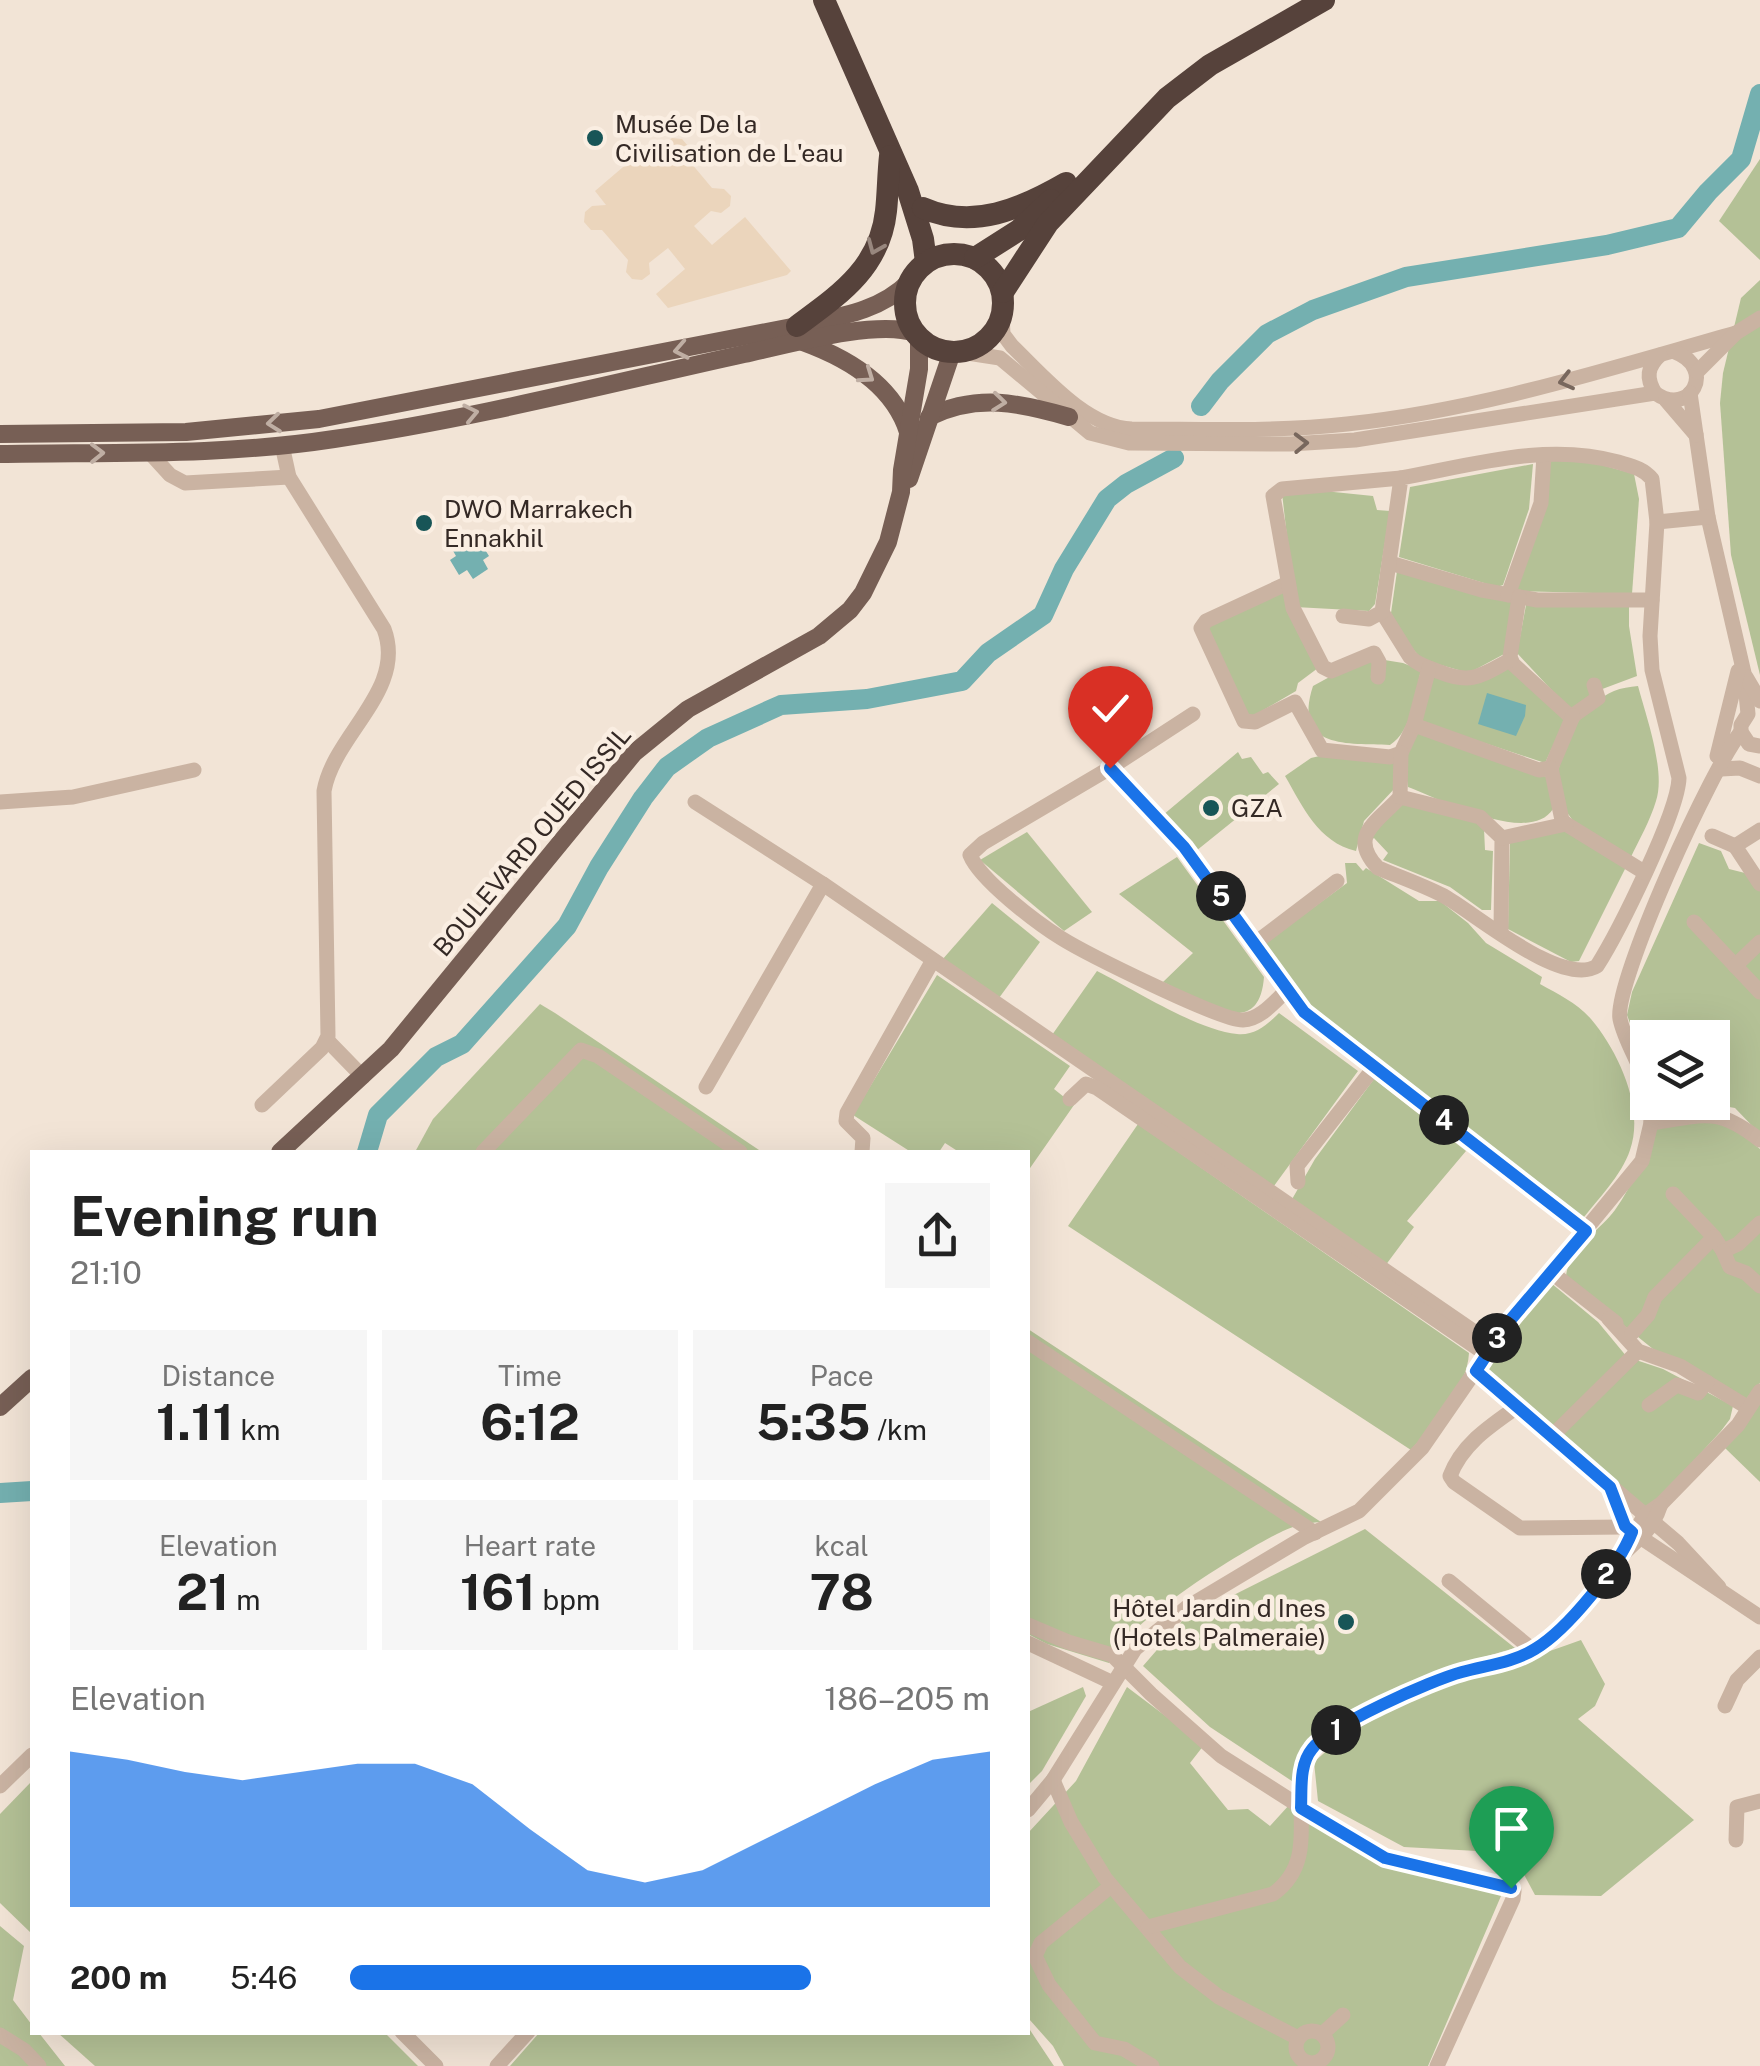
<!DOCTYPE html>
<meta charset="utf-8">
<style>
:root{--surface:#fff;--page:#f6f6f6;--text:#222;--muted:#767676;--accent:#1a73e8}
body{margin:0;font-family:"Public Sans",sans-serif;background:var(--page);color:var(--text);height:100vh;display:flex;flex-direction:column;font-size:38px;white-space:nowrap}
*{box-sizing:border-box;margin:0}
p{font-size:32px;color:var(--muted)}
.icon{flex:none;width:55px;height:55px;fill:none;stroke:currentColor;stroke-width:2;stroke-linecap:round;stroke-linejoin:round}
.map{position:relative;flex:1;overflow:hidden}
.sheet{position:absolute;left:30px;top:1150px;width:1000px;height:885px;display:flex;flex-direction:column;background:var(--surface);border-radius:0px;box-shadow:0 10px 40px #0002}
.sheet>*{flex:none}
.buttons{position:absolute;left:1630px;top:1020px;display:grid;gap:20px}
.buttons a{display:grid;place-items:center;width:100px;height:100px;border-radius:0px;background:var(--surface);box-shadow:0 10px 40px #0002;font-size:50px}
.pin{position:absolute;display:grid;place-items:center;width:85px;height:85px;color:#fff;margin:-102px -42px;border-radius:50% 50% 50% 0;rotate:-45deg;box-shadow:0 0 10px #0007}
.pin .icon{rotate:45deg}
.km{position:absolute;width:50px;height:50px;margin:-25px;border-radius:50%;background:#222;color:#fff;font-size:28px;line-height:50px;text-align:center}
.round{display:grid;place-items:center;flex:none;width:105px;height:105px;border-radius:0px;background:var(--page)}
.headline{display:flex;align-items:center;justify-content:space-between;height:170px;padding:0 40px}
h1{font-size:55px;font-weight:700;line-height:75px}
.figures{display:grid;grid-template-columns:repeat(3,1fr);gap:15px;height:170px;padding:10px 40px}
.figures div{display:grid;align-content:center;border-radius:0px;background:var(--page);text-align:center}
.figures b{font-size:50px;font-weight:700}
.figures small{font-size:28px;font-weight:400}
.figures p{font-size:28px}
.chart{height:280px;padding:20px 40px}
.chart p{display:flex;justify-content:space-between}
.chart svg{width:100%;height:180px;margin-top:10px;fill:var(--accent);opacity:.7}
ul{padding:0 40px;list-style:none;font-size:32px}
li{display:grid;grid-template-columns:160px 120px 1fr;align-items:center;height:75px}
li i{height:25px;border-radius:12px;background:var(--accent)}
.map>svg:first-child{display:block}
.green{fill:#b4c196}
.plaza{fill:#ebd5bc}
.water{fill:#74b0b0}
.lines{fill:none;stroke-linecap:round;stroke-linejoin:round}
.river{stroke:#74b0b0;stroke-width:20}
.minor{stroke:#cab3a2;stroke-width:15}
.major{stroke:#775f55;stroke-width:18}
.highway{stroke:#56423b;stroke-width:22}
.oneway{stroke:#98877e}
.oneway2{stroke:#bfaea3}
.oneway3{stroke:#78675d}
.route-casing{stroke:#fff;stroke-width:20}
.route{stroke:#1a73e8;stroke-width:12}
.poi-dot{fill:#185557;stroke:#faeee2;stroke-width:4}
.labels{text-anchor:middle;stroke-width:9;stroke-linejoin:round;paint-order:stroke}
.poi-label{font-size:25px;fill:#342925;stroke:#faeee2;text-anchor:start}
.street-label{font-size:25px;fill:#342925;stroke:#faeee2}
</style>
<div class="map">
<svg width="1760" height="2066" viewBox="0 0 1760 2066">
<rect width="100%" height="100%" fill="#f2e4d6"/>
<!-- green -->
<g class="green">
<path d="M 1760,159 L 1760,260 L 1719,221 Z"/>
<path d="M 1760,280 L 1760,675 L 1731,555 L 1720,403 L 1723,373 L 1741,298 Z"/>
<path d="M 1550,459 L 1591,462 L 1634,474 L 1639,499 L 1632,594 L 1517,591 Z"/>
<path d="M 1533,464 L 1529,509 L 1503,585 L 1497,587 L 1399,557 L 1410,487 Z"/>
<path d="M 1324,491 L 1373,496 L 1377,510 L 1390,511 L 1375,604 L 1369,611 L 1295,607 L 1282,493 Z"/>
<path d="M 1397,571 L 1512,600 L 1506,653 L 1469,673 L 1423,660 L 1405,641 L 1391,613 Z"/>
<path d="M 1283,587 L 1318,668 L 1298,683 L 1296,691 L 1250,718 L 1207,631 L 1213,622 Z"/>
<path d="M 1629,603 L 1629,626 L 1637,676 L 1597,691 L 1573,713 L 1517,653 L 1526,605 Z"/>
<path d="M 1366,657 L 1403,663 L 1421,670 C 1415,694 1412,731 1390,745 C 1349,743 1292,750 1313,686 Z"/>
<path d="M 1507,662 L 1567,716 L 1545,763 L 1415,720 L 1430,676 L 1467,682 Z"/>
<path d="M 1638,686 C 1646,716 1666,771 1656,801 C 1650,821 1639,840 1630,859 C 1615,848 1581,832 1571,818 C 1539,778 1572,709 1614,691 C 1621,688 1630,687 1638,686 Z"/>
<path d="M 1415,730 L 1547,777 L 1553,809 C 1529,846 1440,799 1408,787 L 1403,757 Z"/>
<path d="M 1238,752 L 1242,759 L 1251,757 L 1263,774 L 1268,772 L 1279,784 L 1196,851 L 1163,815 Z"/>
<path d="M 1328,754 L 1395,757 L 1396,787 L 1364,821 L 1356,851 C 1318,842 1303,807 1285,776 L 1311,758 Z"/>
<path d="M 1400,797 L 1479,822 L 1484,829 L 1485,850 L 1493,851 L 1491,910 L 1482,910 L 1450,887 L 1383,860 L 1388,853 L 1374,838 L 1368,843 Z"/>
<path d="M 1563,828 L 1627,865 L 1579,961 L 1571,962 L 1508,929 L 1510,843 Z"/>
<path d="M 1027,832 L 1092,912 L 1064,931 L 980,860 Z"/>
<path d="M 1699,843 L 1721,851 L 1729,869 L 1749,874 L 1760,886 L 1760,1134 L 1735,1108 L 1706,1103 L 1712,1102 L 1712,1038 L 1648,1038 L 1647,1069 L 1627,1015 L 1632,992 Z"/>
<path d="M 1177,857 L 1264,977 C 1259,1045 1198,999 1163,982 L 1193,953 L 1119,894 Z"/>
<path d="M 1345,863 L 1356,863 L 1363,871 L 1366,868 L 1419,901 L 1440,901 L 1468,923 L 1486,943 L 1542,977 L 1540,984 C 1558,994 1577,1003 1591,1019 C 1618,1051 1645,1108 1630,1150 C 1622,1175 1597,1200 1581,1221 L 1308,1008 L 1262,945 L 1347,883 Z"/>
<path d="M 992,903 L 1040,942 L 999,998 L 942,960 Z"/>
<path d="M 1097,971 C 1133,989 1199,1031 1237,1034 C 1255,1036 1268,1024 1279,1013 L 1358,1071 L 1271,1190 L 1052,1035 Z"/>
<path d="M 937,975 L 1070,1066 L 1054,1089 L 1074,1105 L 1028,1171 L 1028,1152 L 959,1152 L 945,1143 L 939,1152 L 911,1152 L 853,1115 Z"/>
<path d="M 540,1004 L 555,1013 L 762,1152 L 415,1152 L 433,1119 Z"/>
<path d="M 1374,1079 L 1466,1151 L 1407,1221 L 1414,1227 L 1385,1266 L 1291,1201 L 1315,1159 Z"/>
<path d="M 1722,1118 L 1760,1149 L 1760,1383 L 1745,1400 L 1653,1349 L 1566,1279 C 1565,1253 1601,1229 1615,1210 C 1634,1184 1643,1155 1654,1125 Z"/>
<path d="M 1138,1124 L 1469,1353 C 1467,1389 1434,1424 1411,1450 L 1068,1226 Z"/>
<path d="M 1551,1283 L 1598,1322 L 1627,1357 L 1663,1369 L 1733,1406 L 1730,1419 L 1721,1431 L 1649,1510 L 1490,1378 L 1486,1369 Z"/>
<path d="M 1028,1329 L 1321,1522 C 1308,1523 1295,1525 1283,1531 C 1243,1550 1123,1624 1109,1663 L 1047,1644 L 1028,1634 Z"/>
<path d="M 1760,1402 L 1760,1482 L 1724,1447 Z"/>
<path d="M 1365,1529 L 1515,1648 L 1446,1668 L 1336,1720 L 1311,1740 L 1301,1787 L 1210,1727 L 1143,1666 L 1182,1621 Z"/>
<path d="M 1581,1640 L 1605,1684 L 1595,1706 L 1578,1719 L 1694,1820 L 1601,1896 L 1535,1895 L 1521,1869 L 1477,1851 L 1404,1847 L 1318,1801 L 1314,1762 C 1386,1695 1491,1673 1581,1640 Z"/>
<path d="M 1083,1687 L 1086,1696 L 1042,1771 L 1028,1785 L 1028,1712 Z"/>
<path d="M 1127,1687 L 1204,1745 L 1190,1763 L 1228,1810 L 1248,1809 L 1270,1826 L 1290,1804 L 1382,1865 L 1402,1861 L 1504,1889 L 1428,2066 L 1064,2066 L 1053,2046 L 1029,2019 L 1028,1833 L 1076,1781 Z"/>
<path d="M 32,1781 L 32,1934 L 0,1903 L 0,1814 Z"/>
<path d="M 0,1926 L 24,1946 L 13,2000 L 32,2025 L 32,2032 L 39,2033 L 65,2066 L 0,2066 Z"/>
<path d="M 1028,2027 L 1054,2066 L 510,2066 L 539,2033 L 1028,2032 Z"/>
<path d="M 58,2033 L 385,2033 L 418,2066 L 95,2066 Z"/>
</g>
<!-- plaza -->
<path class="plaza" d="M 672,138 L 682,139 L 688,146 L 686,157 L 712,188 L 724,189 L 731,196 L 730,206 L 721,213 L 711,211 L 694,226 L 712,245 L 745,217 L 791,271 L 787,275 L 668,308 L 656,294 L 685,269 L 668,248 L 649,263 L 650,274 L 642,280 L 632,279 L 626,272 L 628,260 L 602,230 L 591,230 L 584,222 L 585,212 L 592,206 L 606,205 L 595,191 L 650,144 L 662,157 L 664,144 Z"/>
<!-- water -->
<g class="water">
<path d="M 465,532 L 471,540 L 477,537 L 489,556 L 483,560 L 488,569 L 473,579 L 467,570 L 459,575 L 450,560 L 456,556 L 448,542 Z"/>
<path d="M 1487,693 L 1526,705 L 1525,716 L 1516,736 L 1478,724 Z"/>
</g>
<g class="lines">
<!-- river -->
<g class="river">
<path d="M 1201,406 L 1220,381 L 1267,334 L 1313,310 L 1406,277 L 1607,245 L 1678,228 L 1708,192 L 1741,159 L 1760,94"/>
<path d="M 367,1152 L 378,1115 L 436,1057 L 462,1044 L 567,926 L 599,867 L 643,798 L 667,767 L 708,738 L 781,705 L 867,699 L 962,681 L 988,653 L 1043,615 L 1064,569 L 1107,499 L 1126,484 L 1174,458"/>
<path d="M 0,1493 L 32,1491"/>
</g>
<!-- minor -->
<g class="minor">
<path d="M 1002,316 L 1003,334 L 1012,346 C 1044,377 1087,428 1132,429 C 1204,429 1276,432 1347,424 C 1480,410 1608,369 1736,333"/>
<path d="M 961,352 L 1000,358 L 1090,433 L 1129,443 L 1290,444 L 1355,440 L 1655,393 C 1690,418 1717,368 1675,352"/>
<path d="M 1697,372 L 1736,333 L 1760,318"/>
<path d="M 1655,393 C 1646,378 1647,367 1660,355"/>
<path d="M 1690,393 L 1708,517 L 1744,673 L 1748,714 L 1741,725 L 1741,732 L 1749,744 L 1760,746"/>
<path d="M 1666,400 L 1696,435"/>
<path d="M 149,452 L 170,475 L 185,483 L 289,477"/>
<path d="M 1657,522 L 1708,517"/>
<path d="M 1390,563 L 1482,590 L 1537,600 L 1652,600"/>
<path d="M 1288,583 L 1206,621 L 1201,628 L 1244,721 L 1255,722 L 1295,702 L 1322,750 L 1390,757 L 1401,753 L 1414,725"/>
<path d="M 1508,595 L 1541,503 L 1544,455"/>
<path d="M 1519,597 L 1510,657 L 1513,664 L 1571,717 L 1598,698 L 1594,685"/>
<path d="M 1382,612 L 1410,657 C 1418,665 1429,668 1440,672 C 1472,685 1482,675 1510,660"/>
<path d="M 1343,616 L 1369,619 L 1382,612 L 1401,478 C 1472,465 1547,442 1618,462 C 1631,466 1643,468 1652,479 L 1657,522 L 1650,636 L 1652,670 L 1679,778 C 1678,813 1618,933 1597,966 C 1562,988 1476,914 1444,896 C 1423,885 1400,877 1378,868 C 1347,835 1378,822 1400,797 L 1401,753"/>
<path d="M 1429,668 L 1414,725 L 1539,770 L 1551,768 L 1573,716"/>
<path d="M 1378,677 L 1379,662 L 1374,653 L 1331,671 L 1323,667 L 1293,608 L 1273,496 L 1282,489 L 1401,478"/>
<path d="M 1746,677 L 1760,701"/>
<path d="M 1193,714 L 1110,768 L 983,843 L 970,855 C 980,880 1037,923 1061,938 C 1085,953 1221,1021 1243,1020 C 1261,1019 1275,1001 1287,990"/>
<path d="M 1717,756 L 1738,671"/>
<path d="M 1110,768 L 1184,847 L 1304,1012 L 1586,1231"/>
<path d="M 1551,768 L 1562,820 L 1566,824 L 1644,872"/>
<path d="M 1721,769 L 1740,768 L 1760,776"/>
<path d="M 1400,797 L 1480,817 L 1502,838 L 1501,932"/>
<path d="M 0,802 L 73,797 L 194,770"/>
<path d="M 695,802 L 823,884 L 1492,1344"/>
<path d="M 1760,830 L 1735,846 L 1760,884"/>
<path d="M 1712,836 L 1735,846"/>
<path d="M 1502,838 L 1566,824"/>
<path d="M 1694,922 L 1760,992"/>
<path d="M 1254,944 L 1337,881"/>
<path d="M 1735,966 L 1760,942"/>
<path d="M 327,1040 L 363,1077"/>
<path d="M 706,1087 L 823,884"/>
<path d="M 1648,1091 C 1642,1066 1625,1043 1620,1019 C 1613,984 1714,763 1741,732"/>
<path d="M 1070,1099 L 1086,1084 L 1097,1088 L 1486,1354"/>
<path d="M 262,1105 L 322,1048 L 328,1036 L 324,791 C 334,734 407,690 384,629 L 289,477 L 282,445"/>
<path d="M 1651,1123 C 1704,1116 1715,1105 1760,1140"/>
<path d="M 483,1152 L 581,1050 L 598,1056 L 740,1152"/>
<path d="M 862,1152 L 863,1138 L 846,1121 L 847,1113 L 933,960"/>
<path d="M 1298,1182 L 1297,1166 L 1376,1065"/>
<path d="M 1673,1194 L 1714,1237 L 1723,1251 L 1738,1244 L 1760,1223"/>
<path d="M 1723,1251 L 1730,1267 L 1746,1273 L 1760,1286"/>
<path d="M 1551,1272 L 1616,1323"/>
<path d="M 1609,1319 L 1638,1351 L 1680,1366 L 1747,1407"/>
<path d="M 1632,1333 L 1648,1315 L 1655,1297 L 1714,1237"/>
<path d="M 1028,1342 L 1315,1533"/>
<path d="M 1476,1371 L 1678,1543 L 1719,1587"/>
<path d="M 1649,1405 L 1677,1385 L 1698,1393 L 1707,1382"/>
<path d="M 1517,1407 C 1490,1426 1462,1444 1450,1476 L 1454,1482 L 1520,1528 L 1625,1527"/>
<path d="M 1552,1436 L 1638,1351"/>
<path d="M 1612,1491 L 1625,1527 L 1760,1617"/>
<path d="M 1628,1543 L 1645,1515 L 1661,1504 L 1738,1425 L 1760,1391"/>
<path d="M 1449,1581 L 1533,1650"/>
<path d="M 1028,1625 L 1068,1642 L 1112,1655 L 1151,1694 L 1221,1756 L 1370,1851 L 1400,1862 L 1441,1869 L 1503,1885 L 1514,1891 L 1513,1899 L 1437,2066"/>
<path d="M 1028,1643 L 1111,1682"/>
<path d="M 1725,1706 L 1737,1680 L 1760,1657"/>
<path d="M 1053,1780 L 1071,1822 L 1105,1878 L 1180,1967 L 1219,1997 L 1298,2038"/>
<path d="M 0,1786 L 32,1755"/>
<path d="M 1028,1810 L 1053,1780 L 1135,1649 L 1186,1608 L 1303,1538 L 1359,1511 L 1422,1448 L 1507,1325 L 1642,1161 L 1651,1123 L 1650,1102"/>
<path d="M 1736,1840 L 1737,1807 L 1760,1801"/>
<path d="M 1111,1886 L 1041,1943 L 1035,1956 L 1049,1985 L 1095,2043 L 1124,2049 L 1152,2066"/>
<path d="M 1148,1927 L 1273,1894 C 1332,1852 1272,1775 1324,1737 C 1351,1717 1428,1681 1461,1672 C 1485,1665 1510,1663 1533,1650 C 1568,1631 1591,1592 1616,1562 C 1635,1539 1651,1535 1661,1504"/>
<circle cx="1312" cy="2047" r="16"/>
<path d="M 402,2032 L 436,2066"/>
<path d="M 1322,2034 L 1343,2015"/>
<path d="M 0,2035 L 24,2050 L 39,2066"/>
<path d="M 497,2066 L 528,2032"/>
</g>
<!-- major -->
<g class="major">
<path d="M 803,342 C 847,358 893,384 908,432"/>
<path d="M 929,417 C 977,393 1020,403 1069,417"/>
<path d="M 0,434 L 186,432 L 319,419 L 797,326 C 837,317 879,312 909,282"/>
<path d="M 0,454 C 111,452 224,456 334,439 C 472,419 608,384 744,354 C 786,345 877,319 915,333"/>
<path d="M 909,479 L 952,352"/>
<path d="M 280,1152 L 391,1049 L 634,753 L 688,709 L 819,636 L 850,610 L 863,593 L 888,542 L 901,492 L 902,470 L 919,369 L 919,337"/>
<path d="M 0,1407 L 32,1378"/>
</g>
<!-- highway -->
<g class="highway">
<path d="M 824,0 L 908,191 L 923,239 L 926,262"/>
<path d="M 923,208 C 973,230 1021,209 1066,183"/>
<circle cx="954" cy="303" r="49"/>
<path d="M 975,258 L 1019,230 L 1051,200"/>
<path d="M 1003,292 L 1048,223 L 1167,98 L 1210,65 L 1324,0"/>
<path d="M 797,326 C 839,295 880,268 886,211 C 888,193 888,174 890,156"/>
</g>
</g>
<!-- one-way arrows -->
<defs><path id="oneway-chevron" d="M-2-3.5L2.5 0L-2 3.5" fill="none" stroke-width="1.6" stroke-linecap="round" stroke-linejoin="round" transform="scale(2.5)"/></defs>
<use class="oneway" href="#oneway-chevron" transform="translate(875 247) rotate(113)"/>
<g class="oneway2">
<use href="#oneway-chevron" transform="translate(681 350) rotate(169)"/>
<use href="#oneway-chevron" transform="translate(867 376) rotate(35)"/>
<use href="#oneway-chevron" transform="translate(999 402) rotate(6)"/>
<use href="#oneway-chevron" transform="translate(471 413) rotate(-12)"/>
<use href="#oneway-chevron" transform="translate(274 423) rotate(174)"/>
<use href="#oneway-chevron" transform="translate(97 453) rotate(-1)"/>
</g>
<g class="oneway3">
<use href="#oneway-chevron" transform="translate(1566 381) rotate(166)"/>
<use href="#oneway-chevron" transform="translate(1301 443) rotate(-2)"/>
</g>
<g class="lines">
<defs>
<path id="route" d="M 1110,768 L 1184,847 L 1304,1012 L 1586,1231 L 1507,1324 L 1476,1371 L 1610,1487 L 1625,1526 L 1632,1532 C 1619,1566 1567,1630 1535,1649 C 1512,1663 1487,1665 1462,1672 C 1432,1680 1328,1726 1312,1749 C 1299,1765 1302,1789 1301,1808 L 1385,1858 L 1511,1888"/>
</defs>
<!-- route casing -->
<use href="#route" class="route-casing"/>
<!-- route -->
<use href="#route" class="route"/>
</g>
<!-- markers -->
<g class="poi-dot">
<circle cx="595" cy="138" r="10"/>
<circle cx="424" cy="523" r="10"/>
<circle cx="1211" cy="808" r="10"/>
<circle cx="1346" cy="1622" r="10"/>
</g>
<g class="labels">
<!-- poi labels -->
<g class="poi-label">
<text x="615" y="133">Musée De la<tspan x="615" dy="29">Civilisation de L'eau</tspan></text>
<text x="444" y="518">DWO Marrakech<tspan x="444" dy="29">Ennakhil</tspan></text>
<text x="1231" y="817">GZA</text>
<text x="1326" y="1617" text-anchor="end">Hôtel Jardin d Ines<tspan x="1326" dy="29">(Hotels Palmeraie)</tspan></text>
</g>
<!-- street labels -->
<g class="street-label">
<text transform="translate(532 841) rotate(-50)" y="9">BOULEVARD OUED ISSIL</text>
</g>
</g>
</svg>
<div class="buttons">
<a><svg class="icon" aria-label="layers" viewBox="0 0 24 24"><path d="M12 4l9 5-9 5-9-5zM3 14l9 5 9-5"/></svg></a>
</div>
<div class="pin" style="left:1511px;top:1888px;background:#1e9e55"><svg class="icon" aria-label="arrive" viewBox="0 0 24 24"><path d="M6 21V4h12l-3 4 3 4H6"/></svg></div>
<div class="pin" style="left:1110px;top:768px;background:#d93025"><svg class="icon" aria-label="check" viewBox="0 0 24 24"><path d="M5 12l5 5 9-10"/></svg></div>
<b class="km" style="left:1336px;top:1730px">1</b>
<b class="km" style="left:1606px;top:1574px">2</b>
<b class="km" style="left:1497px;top:1338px">3</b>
<b class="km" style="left:1444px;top:1120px">4</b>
<b class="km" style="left:1221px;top:896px">5</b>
<section class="sheet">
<div class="headline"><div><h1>Evening run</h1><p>21:10</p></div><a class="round"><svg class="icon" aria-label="share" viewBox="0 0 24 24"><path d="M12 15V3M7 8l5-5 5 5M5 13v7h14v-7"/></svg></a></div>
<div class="figures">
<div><p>Distance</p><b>1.11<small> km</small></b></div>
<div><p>Time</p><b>6:12</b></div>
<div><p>Pace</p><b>5:35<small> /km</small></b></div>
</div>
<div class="figures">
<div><p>Elevation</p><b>21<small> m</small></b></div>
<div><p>Heart rate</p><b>161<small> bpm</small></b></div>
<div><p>kcal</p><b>78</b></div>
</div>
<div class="chart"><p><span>Elevation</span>186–205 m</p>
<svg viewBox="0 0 160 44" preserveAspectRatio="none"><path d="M0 44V6L10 8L20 11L30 13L40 11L50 9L60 9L70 14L80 25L90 35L100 38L110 35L120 28L130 21L140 14L150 8L160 6V44z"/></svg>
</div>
<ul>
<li><b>200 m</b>5:46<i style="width:72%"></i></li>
</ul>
</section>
</div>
